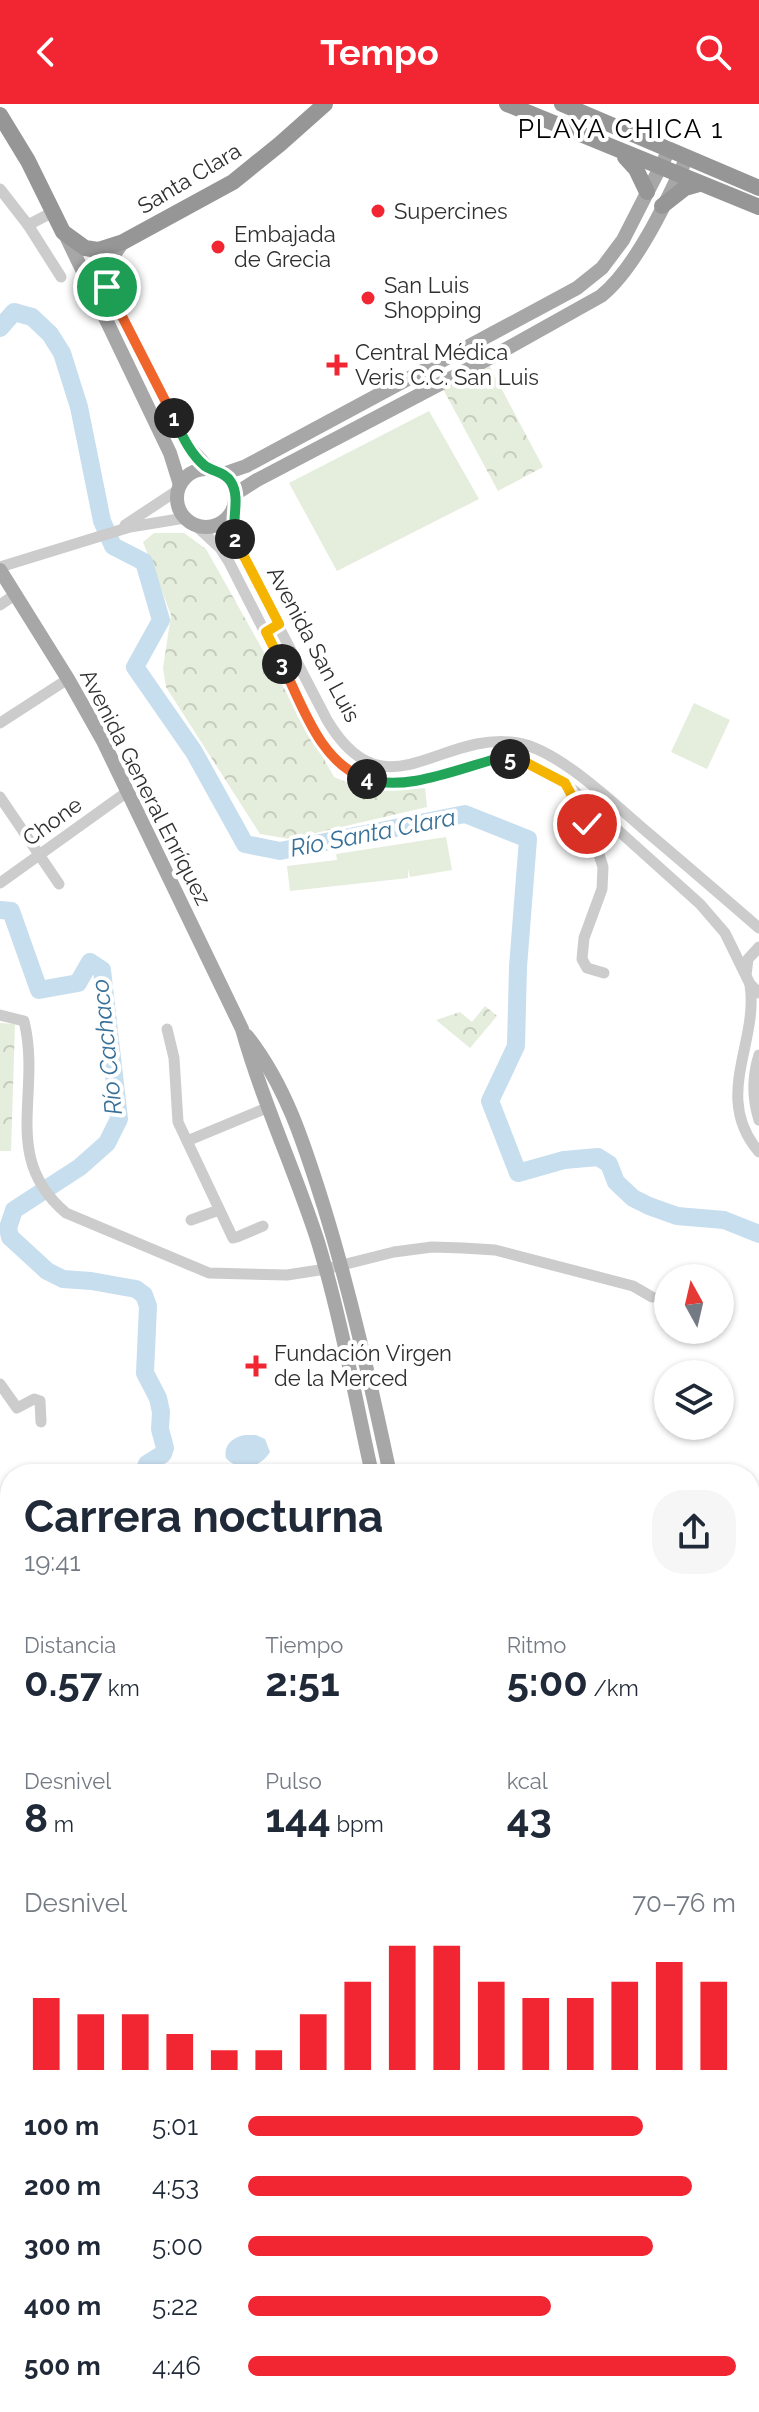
<!DOCTYPE html>
<html lang="es">
<meta charset="utf-8">
<style>
:root{--surface:#fff;--page:#f6f6f7;--text:#1f2937;--muted:#747a83;--accent:#f12632}
body{margin:0;font-family:Raleway,sans-serif;background:var(--page);color:var(--text);height:100vh;display:flex;flex-direction:column;font-size:30px;white-space:nowrap}
*{box-sizing:border-box;margin:0}
p{font-size:26px;color:var(--muted)}
.icon{flex:none;width:44px;height:44px;fill:none;stroke:currentColor;stroke-width:2;stroke-linecap:round;stroke-linejoin:round}
.map{position:relative;flex:1;overflow:hidden}
.details{position:absolute;left:0px;top:1360px;width:760px;height:948px;display:flex;flex-direction:column;background:var(--surface);border-radius:32px 32px 0 0;box-shadow:0 2px 6px #0004}
.details>*{flex:none}
.needle{width:52px;rotate:352deg}
.fabs{position:absolute;left:654px;top:1160px;display:grid;gap:16px}
.fabs a{display:grid;place-items:center;width:80px;height:80px;border-radius:50%;background:var(--surface);box-shadow:0 2px 6px #0004;font-size:40px}
.pin{position:absolute;display:grid;place-items:center;width:68px;height:68px;color:#fff;margin:-34px;border:4px solid #fff;border-radius:50%;box-shadow:0 2px 8px #0007}
.km{position:absolute;width:40px;height:40px;margin:-20px;border-radius:50%;background:#222;color:#fff;font-size:22px;line-height:40px;text-align:center}
.round{display:grid;place-items:center;flex:none;width:84px;height:84px;border-radius:32px;background:var(--page)}
.summary{display:flex;align-items:center;justify-content:space-between;height:136px;padding:0 24px}
h1{font-size:44px;font-weight:700;line-height:60px}
.figures{display:grid;grid-template-columns:repeat(3,1fr);gap:12px;height:136px;padding:8px 24px}
.figures div{display:grid;align-content:center}
.figures b{font-size:40px;font-weight:700}
.figures small{font-size:22px;font-weight:400}
.figures p{font-size:22px}
.chart{height:224px;padding:16px 24px}
.chart p{display:flex;justify-content:space-between}
.chart svg{width:100%;height:144px;margin-top:8px;stroke:var(--accent);stroke-width:6}
ul{padding:0 24px;list-style:none;font-size:26px}
li{display:grid;grid-template-columns:128px 96px 1fr;align-items:center;height:60px}
li i{height:20px;border-radius:10px;background:var(--accent)}
header{display:flex;justify-content:space-between;align-items:center;height:104px;padding:0 24px;background:var(--accent);color:#fff;font-size:36px;font-weight:700}
.map>svg:first-child{display:block}
.forest{fill:url(#forest-crowns)}
.garden{fill:#e5eddc}
.water{fill:#c7deee}
.lines{fill:none;stroke-linecap:round;stroke-linejoin:round}
.stream{stroke:#c7deee;stroke-width:3}
.river{stroke:#c7deee;stroke-width:18}
.minor{stroke:#ccc;stroke-width:11}
.major{stroke:#a7a7a7;stroke-width:14}
.highway{stroke:#969696;stroke-width:16}
.split-1-casing{stroke:#fff;stroke-width:16}
.split-2-casing{stroke:#fff;stroke-width:16}
.split-3-casing{stroke:#fff;stroke-width:16}
.split-4-casing{stroke:#fff;stroke-width:16}
.split-5-casing{stroke:#fff;stroke-width:16}
.split-6-casing{stroke:#fff;stroke-width:16}
.split-1{stroke:#f0652b;stroke-width:10}
.split-2{stroke:#22a559;stroke-width:10}
.split-3{stroke:#f5b400;stroke-width:10}
.split-4{stroke:#f0652b;stroke-width:10}
.split-5{stroke:#22a559;stroke-width:10}
.split-6{stroke:#f5b400;stroke-width:10}
.poi-dot{fill:#f12632;stroke:#fff;stroke-width:3}
.labels{text-anchor:middle;stroke-width:8;stroke-linejoin:round;paint-order:stroke}
.street-label{font-size:22px;fill:#2f2f2f;stroke:#fff}
.poi-label{font-size:22px;fill:#2f2f2f;stroke:#fff;text-anchor:start}
.water-label{font-size:24px;font-style:italic;fill:#377098;stroke:#fff}
.quarter-label{font-size:26px;letter-spacing:2px;fill:#000;stroke:#fff}
</style>
<header><svg class="icon" aria-label="back" viewBox="0 0 24 24"><path d="M15 5l-7 7 7 7"/></svg>Tempo<svg class="icon" aria-label="search" viewBox="0 0 24 24"><circle cx="10" cy="10" r="6"/><path d="M15 15l6 6"/></svg></header>
<div class="map">
<svg width="759" height="2308" viewBox="0 0 759 2308">
<defs>
<pattern id="forest-crowns" width="20" height="18" patternUnits="userSpaceOnUse" patternTransform="scale(2)"><rect width="20" height="18" fill="#e5eddc"/><path d="M2 6a3 3 0 1 1 6 0M12 15a3 3 0 1 1 6 0" fill="none" stroke="#c5ccbd"/></pattern>
</defs>
<rect width="100%" height="100%" fill="#fff"/>
<!-- forest -->
<g class="forest">
<path d="M 489,261 L 543,363 L 498,387 L 443,285 Z"/>
<path d="M 154,429 L 184,429 L 206,445 L 334,673 L 369,688 L 425,684 L 427,703 L 290,735 L 260,730 L 166,583 L 163,564 L 171,511 L 143,438 Z"/>
<path d="M 485,902 L 497,912 L 470,944 L 436,916 L 460,908 L 472,918 Z"/>
<path d="M 0,919 L 15,920 L 11,1047 L 0,1047 Z"/>
</g>
<!-- garden -->
<g class="garden">
<path d="M 429,307 L 479,395 L 337,467 L 289,379 Z"/>
<path d="M 694,599 L 730,616 L 707,665 L 671,648 Z"/>
<path d="M 446,733 L 452,766 L 410,773 L 408,765 L 408,774 L 290,787 L 287,762 L 337,756 L 336,750 Z"/>
</g>
<!-- water -->
<path class="water" d="M 245,1331 L 256,1331 L 265,1335 L 270,1348 C 260,1364 239,1369 226,1354 C 223,1341 233,1333 245,1331 Z"/>
<g class="lines">
<!-- stream -->
<path class="stream" d="M 0,2252 L 12,2308"/>
<!-- river -->
<g class="river">
<path d="M 0,224 L 14,208 L 32,213 L 50,230 L 62,249 L 79,303 L 102,417 L 113,442 L 144,458 L 161,516 L 135,563 L 194,648 L 245,740 L 280,747 L 465,710 L 528,735 L 518,863 L 516,942 L 490,997 L 518,1069 L 564,1056 L 598,1053 L 609,1060 L 616,1078 L 633,1094 L 649,1102 L 677,1112 L 724,1116 L 759,1130"/>
<path d="M 0,806 L 11,807 L 39,886 L 78,879 L 90,858 L 102,866 L 119,1015 L 107,1039 L 80,1063 L 14,1106 L 8,1124 L 10,1133 L 47,1167 L 63,1175 L 91,1177 L 136,1185 L 144,1191 L 148,1202 L 145,1269 L 158,1294 L 161,1308 L 160,1325 L 165,1344 L 163,1350 L 147,1360 L 143,1370"/>
<path d="M 0,1616 L 10,1611"/>
<path d="M 750,1899 L 759,1888"/>
<path d="M 732,2298 L 737,2308"/>
</g>
<!-- minor -->
<g class="minor">
<path d="M 0,85 L 28,121 L 53,108"/>
<path d="M 28,121 L 61,173"/>
<path d="M 234,403 L 233,428 L 242,452 L 327,616 C 385,714 440,625 518,639 C 559,646 615,701 647,728 C 685,760 722,792 759,824"/>
<path d="M 193,419 L 220,444 L 229,458 L 319,634 L 340,660 L 360,673 L 388,680 L 408,678 L 496,655 L 525,658 L 561,675 L 700,800 L 725,829 L 750,880 L 759,889"/>
<path d="M 125,421 L 178,386"/>
<path d="M 0,463 L 130,423 L 185,414"/>
<path d="M 0,501 L 16,490"/>
<path d="M 0,619 L 68,575"/>
<path d="M 567,683 L 593,732 L 603,763 L 602,785 L 584,834 L 582,855 L 587,864 L 604,869"/>
<path d="M 0,693 L 59,780"/>
<path d="M 0,779 L 127,688"/>
<path d="M 746,871 L 748,855 L 759,843"/>
<path d="M 750,881 C 759,939 712,993 759,1048"/>
<path d="M 0,911 L 24,917 C 42,990 0,1053 66,1109 L 209,1169 L 287,1171 L 326,1165 L 394,1148 L 432,1143 L 463,1144 L 495,1146 L 633,1182 L 652,1193"/>
<path d="M 167,925 L 174,954 L 178,1018 L 231,1130 L 233,1134 L 237,1133 L 263,1122"/>
<path d="M 759,951 C 752,973 752,994 759,1016"/>
<path d="M 187,1037 L 269,1003"/>
<path d="M 191,1116 L 219,1106"/>
<path d="M 0,1280 L 17,1304 L 34,1295 L 40,1297 L 41,1318"/>
<path d="M 0,1527 L 4,1559 L 0,1564"/>
<path d="M 0,1629 L 10,1627"/>
<path d="M 750,1692 L 759,1690"/>
<path d="M 750,1862 L 759,1860"/>
<path d="M 750,1878 L 759,1877"/>
<path d="M 5,2067 L 10,2067"/>
<path d="M 0,2087 L 10,2090"/>
<path d="M 203,2298 L 204,2308"/>
<path d="M 402,2298 L 403,2308"/>
<path d="M 110,2308 L 120,2298"/>
</g>
<!-- major -->
<g class="major">
<path d="M 64,128 L 170,349 L 180,381"/>
<path d="M 123,138 C 111,154 105,163 107,183 L 188,342 L 209,365"/>
<circle cx="206" cy="394" r="29"/>
<path d="M 223,370 L 246,362 L 577,184 L 602,164 L 623,136 L 669,46"/>
<path d="M 235,390 L 257,376 L 499,249 L 601,192 C 636,164 668,95 687,53"/>
<path d="M 0,466 L 68,575 L 103,637 L 242,925 C 262,997 295,1066 318,1138 C 341,1214 355,1293 372,1370"/>
<path d="M 247,932 C 287,983 305,1043 324,1103 C 351,1191 371,1281 390,1370"/>
<path d="M 583,2298 L 586,2308"/>
<path d="M 602,2298 L 604,2308"/>
</g>
<!-- highway -->
<g class="highway">
<path d="M 507,0 L 759,103"/>
<path d="M 562,0 L 759,84"/>
<path d="M 0,11 L 28,57 L 63,128 L 85,144 L 98,146 L 123,138 L 233,78 L 280,40 L 325,0"/>
<path d="M 625,53 L 636,65 L 647,88"/>
<path d="M 662,102 L 685,84 L 699,80"/>
</g>
</g>
<g class="lines">
<defs>
<path id="split-1" d="M 107,183 L 174,314"/>
<path id="split-2" d="M 174,314 C 182,331 190,350 205,362 C 214,368 225,368 231,378 C 241,394 231,417 235,435"/>
<path id="split-3" d="M 235,435 L 279,520 L 266,528 L 282,560"/>
<path id="split-4" d="M 282,560 C 302,600 320,660 367,675"/>
<path id="split-5" d="M 367,675 C 405,688 457,665 496,655 L 510,655"/>
<path id="split-6" d="M 510,655 L 525,658 L 565,679 L 587,720"/>
</defs>
<!-- split-1 casing -->
<use href="#split-1" class="split-1-casing"/>
<!-- split-2 casing -->
<use href="#split-2" class="split-2-casing"/>
<!-- split-3 casing -->
<use href="#split-3" class="split-3-casing"/>
<!-- split-4 casing -->
<use href="#split-4" class="split-4-casing"/>
<!-- split-5 casing -->
<use href="#split-5" class="split-5-casing"/>
<!-- split-6 casing -->
<use href="#split-6" class="split-6-casing"/>
<!-- split-1 -->
<use href="#split-1" class="split-1"/>
<!-- split-2 -->
<use href="#split-2" class="split-2"/>
<!-- split-3 -->
<use href="#split-3" class="split-3"/>
<!-- split-4 -->
<use href="#split-4" class="split-4"/>
<!-- split-5 -->
<use href="#split-5" class="split-5"/>
<!-- split-6 -->
<use href="#split-6" class="split-6"/>
</g>
<!-- markers -->
<g class="poi-dot">
<circle cx="378" cy="107" r="8"/>
<circle cx="218" cy="143" r="8"/>
<circle cx="368" cy="194" r="8"/>
<path d="M333 249h8v8h8v8h-8v8h-8v-8h-8v-8h8z"/>
<path d="M252 1250h8v8h8v8h-8v8h-8v-8h-8v-8h8z"/>
</g>
<g class="labels">
<!-- street labels -->
<g class="street-label">
<text transform="translate(189 74) rotate(-31)" y="8">Santa Clara</text>
<text transform="translate(314 540) rotate(62)" y="8">Avenida San Luis</text>
<text transform="translate(146 683) rotate(63)" y="8">Avenida General Enríquez</text>
<text transform="translate(52 717) rotate(-36)" y="8">Chone</text>
</g>
<!-- poi labels -->
<g class="poi-label">
<text x="394" y="115">Supercines</text>
<text x="234" y="138">Embajada<tspan x="234" dy="25">de Grecia</tspan></text>
<text x="384" y="189">San Luis<tspan x="384" dy="25">Shopping</tspan></text>
<text x="355" y="256">Central Médica<tspan x="355" dy="25">Veris C.C. San Luis</tspan></text>
<text x="274" y="1257">Fundación Virgen<tspan x="274" dy="25">de la Merced</tspan></text>
</g>
<!-- water labels -->
<g class="water-label">
<text transform="translate(373 729) rotate(-11)" y="8">Río Santa Clara</text>
<text transform="translate(107 943) rotate(-96)" y="8">Río Cachaco</text>
</g>
<!-- quarter labels -->
<g class="quarter-label">
<text x="621" y="34">PLAYA CHICA 1</text>
</g>
</g>
</svg>
<div class="fabs">
<a><svg class="needle" viewBox="-14 -14 28 28"><path d="M0-13l5 13h-10z" fill="#e53935"/><path d="M0 13l5-13h-10z" fill="#747a83"/></svg></a>
<a><svg class="icon" aria-label="layers" viewBox="0 0 24 24"><path d="M12 4l9 5-9 5-9-5zM3 14l9 5 9-5"/></svg></a>
</div>
<div class="pin" style="left:107px;top:183px;background:#1e9e55"><svg class="icon" aria-label="arrive" viewBox="0 0 24 24"><path d="M6 21V4h12l-3 4 3 4H6"/></svg></div>
<div class="pin" style="left:587px;top:720px;background:#d93025"><svg class="icon" aria-label="check" viewBox="0 0 24 24"><path d="M5 12l5 5 9-10"/></svg></div>
<b class="km" style="left:174px;top:314px">1</b>
<b class="km" style="left:235px;top:435px">2</b>
<b class="km" style="left:282px;top:560px">3</b>
<b class="km" style="left:367px;top:675px">4</b>
<b class="km" style="left:510px;top:655px">5</b>
<section class="details">
<div class="summary"><div><h1>Carrera nocturna</h1><p>19:41</p></div><a class="round"><svg class="icon" aria-label="share" viewBox="0 0 24 24"><path d="M12 15V3M7 8l5-5 5 5M5 13v7h14v-7"/></svg></a></div>
<div class="figures">
<div><p>Distancia</p><b>0.57<small> km</small></b></div>
<div><p>Tiempo</p><b>2:51</b></div>
<div><p>Ritmo</p><b>5:00<small> /km</small></b></div>
</div>
<div class="figures">
<div><p>Desnivel</p><b>8<small> m</small></b></div>
<div><p>Pulso</p><b>144<small> bpm</small></b></div>
<div><p>kcal</p><b>43</b></div>
</div>
<div class="chart"><p><span>Desnivel</span>70–76 m</p>
<svg viewBox="0 0 160 44" preserveAspectRatio="none"><path d="M5 44V22M15 44V27M25 44V27M35 44V33M45 44V38M55 44V38M65 44V27M75 44V17M85 44V6M95 44V6M105 44V17M115 44V22M125 44V22M135 44V17M145 44V11M155 44V17"/></svg>
</div>
<ul>
<li><b>100 m</b>5:01<i style="width:81%"></i></li>
<li><b>200 m</b>4:53<i style="width:91%"></i></li>
<li><b>300 m</b>5:00<i style="width:83%"></i></li>
<li><b>400 m</b>5:22<i style="width:62%"></i></li>
<li><b>500 m</b>4:46<i style="width:100%"></i></li>
</ul>
</section>
</div>
